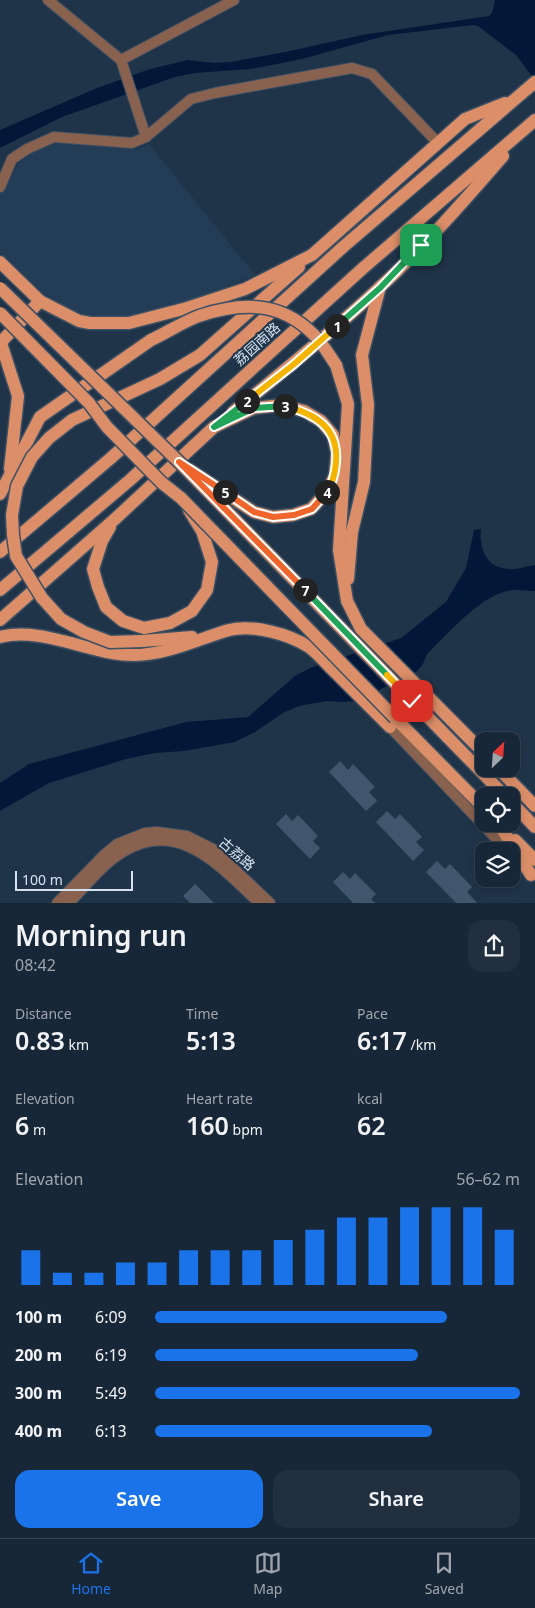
<!DOCTYPE html>
<meta charset="utf-8">
<style>
:root{--surface:#182737;--page:#212f3f;--text:#f1f3f6;--muted:#9fa5ad;--line:#364452;--accent:#1a73e8}
body{margin:0;font-family:"Noto Sans","Noto Sans SC",sans-serif;background:var(--page);color:var(--text);height:100vh;display:flex;flex-direction:column;font-size:19px;white-space:nowrap}
*{box-sizing:border-box;margin:0}
p{font-size:16px;color:var(--muted)}
.icon{flex:none;width:28px;height:28px;fill:none;stroke:currentColor;stroke-width:2;stroke-linecap:round;stroke-linejoin:round}
.map{position:relative;height:903px;overflow:hidden}
.details{display:flex;flex-direction:column;background:var(--surface);flex:1}
.details>*{flex:none}
.needle{width:32px;rotate:25deg}
.fabs{position:absolute;left:475px;top:732px;display:grid;gap:10px}
.fabs a{display:grid;place-items:center;width:45px;height:45px;border-radius:10px;background:var(--surface);box-shadow:0 2px 8px #0003,0 0 0 1px var(--line);font-size:25px}
.scale{position:absolute;left:15px;bottom:12px;width:118px;box-sizing:border-box;padding-left:5px;border:2px solid #d5e1ef;border-top:0;font-size:14px;line-height:18px;white-space:nowrap;color:#d5e1ef;-webkit-text-stroke:4px #203449;paint-order:stroke}
.pin{position:absolute;display:grid;place-items:center;width:42px;height:42px;color:#fff;margin:-21px;border-radius:10px;box-shadow:0 2px 8px #0006}
.km{position:absolute;width:25px;height:25px;margin:-12px;border-radius:50%;background:#222;color:#fff;font-size:14px;line-height:25px;text-align:center}
.round{display:grid;place-items:center;flex:none;width:52px;height:52px;border-radius:15px;background:var(--page)}
.summary{display:flex;align-items:center;justify-content:space-between;height:85px;padding:0 15px}
h1{font-size:28px;font-weight:600;line-height:38px}
.figures{display:grid;grid-template-columns:repeat(3,1fr);gap:8px;height:85px;padding:5px 15px}
.figures div{display:grid;align-content:center}
.figures b{font-size:25px;font-weight:600}
.figures small{font-size:14px;font-weight:400}
.figures p{font-size:14px}
.chart{height:140px;padding:10px 15px}
.chart p{display:flex;justify-content:space-between}
.chart svg{width:100%;height:90px;margin-top:5px;stroke:var(--accent);stroke-width:6}
.action{display:flex;gap:10px;margin-top:auto;padding:10px 15px}
.action a{flex:1;height:58px;border-radius:15px;background:var(--accent);color:#fff;font-size:20px;font-weight:600;line-height:58px;text-align:center}
.action a+a{background:var(--page);color:var(--text)}
ul{padding:0 15px;list-style:none;font-size:16px}
li{display:grid;grid-template-columns:80px 60px 1fr;align-items:center;height:38px}
li i{height:12px;border-radius:6px;background:var(--accent)}
.dock{display:flex;justify-content:space-around;align-items:center;height:70px;border-top:1px solid var(--line);background:var(--surface);font-size:14px;color:var(--muted)}
.dock a{display:grid;justify-items:center;gap:2px}
.dock .on{color:var(--accent)}
.map>svg:first-child{display:block}
.built{fill:#243d57}
.water{fill:#031838}
.building{fill:#40566d}
.lines{fill:none;stroke-linecap:round;stroke-linejoin:round}
.minor-casing{stroke:#3d5064;stroke-width:12}
.major-casing{stroke:#3d5064;stroke-width:15}
.minor{stroke:#88614f;stroke-width:10}
.major{stroke:#db8e68;stroke-width:12}
.major-bridge-casing{stroke:#3d5064;stroke-width:15;stroke-linecap:butt}
.major-bridge{stroke:#db8e68;stroke-width:12}
.split-1-casing{stroke:#fff;stroke-width:10}
.split-2-casing{stroke:#fff;stroke-width:10}
.split-3-casing{stroke:#fff;stroke-width:10}
.split-4-casing{stroke:#fff;stroke-width:10}
.split-5-casing{stroke:#fff;stroke-width:10}
.split-6-casing{stroke:#fff;stroke-width:10}
.split-7-casing{stroke:#fff;stroke-width:10}
.split-8-casing{stroke:#fff;stroke-width:10}
.split-9-casing{stroke:#fff;stroke-width:10}
.split-1{stroke:#22a559;stroke-width:6}
.split-2{stroke:#f5b400;stroke-width:6}
.split-3{stroke:#22a559;stroke-width:6}
.split-4{stroke:#f5b400;stroke-width:6}
.split-5{stroke:#f0652b;stroke-width:6}
.split-6{stroke:#f0652b;stroke-width:6}
.split-7{stroke:#f0652b;stroke-width:6}
.split-8{stroke:#22a559;stroke-width:6}
.split-9{stroke:#f5b400;stroke-width:6}
.labels{text-anchor:middle;stroke-width:4;stroke-linejoin:round;paint-order:stroke}
.street-label{font-size:14px;fill:#d5e1ef;stroke:#203449}
</style>
<div class="map">
<svg width="535" height="903" viewBox="0 0 535 903">
<rect width="100%" height="100%" fill="#203449"/>
<!-- built -->
<path class="built" d="M 54,142 L 137,149 L 149,144 L 255,275 L 199,297 L 131,317 L 91,320 L 42,292 L 0,252 L 0,194 L 22,159 Z"/>
<!-- water -->
<g class="water">
<path d="M 495,0 L 535,0 L 535,80 L 516,55 L 478,26 L 473,25 L 388,35 L 302,59 L 251,69 L 195,73 L 175,77 L 62,117 L 0,148 L 0,130 L 97,88 L 150,69 L 188,60 L 214,63 L 231,62 L 285,52 L 362,35 L 489,16 L 492,13 Z"/>
<path d="M 481,529 C 479,548 486,568 508,569 C 517,570 526,566 535,565 L 535,591 C 526,591 516,589 507,591 C 478,598 449,633 427,654 L 423,664 L 416,672 L 356,701 L 344,702 L 327,701 L 299,706 L 283,713 L 255,732 L 235,742 L 184,751 L 155,753 L 126,759 L 49,783 L 0,811 L 0,783 L 29,764 L 186,722 L 248,717 L 295,676 L 310,668 L 401,638 L 446,602 L 466,568 L 474,530 Z"/>
</g>
<!-- building -->
<g class="building">
<path d="M 340,761 L 348,770 L 353,764 L 375,787 L 369,792 L 377,801 L 366,811 L 329,772 Z"/>
<path d="M 387,811 L 395,819 L 400,814 L 422,837 L 416,842 L 424,850 L 413,861 L 376,822 Z"/>
<path d="M 286,814 L 292,821 L 298,815 L 318,836 L 313,841 L 320,848 L 310,859 L 276,824 Z"/>
<path d="M 437,861 L 445,869 L 450,864 L 472,887 L 467,892 L 477,903 L 456,903 L 426,872 Z"/>
<path d="M 343,872 L 350,879 L 355,873 L 376,894 L 371,899 L 375,903 L 353,903 L 333,882 Z"/>
<path d="M 195,884 L 214,903 L 190,903 L 183,896 Z"/>
</g>
<g class="lines">
<defs>
<g id="minor">
<path d="M 48,0 L 121,60 L 234,0"/>
<path d="M 146,137 L 191,99 L 215,93 L 352,68 L 372,74 L 438,143"/>
<path d="M 0,187 L 12,159 L 27,149 L 54,137 L 132,143 L 146,137 L 121,60"/>
<path d="M 390,727 L 508,851"/>
<path d="M 57,903 L 105,854 L 117,844 L 145,833 L 157,832 L 187,836 L 213,849 L 270,903"/>
<path d="M 69,903 C 82,890 95,874 109,862 C 171,811 215,861 259,903"/>
</g>
<g id="major">
<path d="M 0,262 L 40,301 L 79,321 L 90,323 L 129,323 L 187,308 L 245,289 L 312,255 L 465,119 L 505,103"/>
<path d="M 0,340 L 18,396 L 10,469"/>
<path d="M 1,342 L 40,301"/>
<path d="M 336,365 L 348,404 L 339,550 L 347,601 L 361,629 L 484,753"/>
<path d="M 233,412 C 283,372 332,332 378,289 C 423,248 464,201 503,156"/>
<path d="M 72,420 L 160,379 L 200,355 L 299,267"/>
<path d="M 0,494 L 40,417 L 151,340"/>
<path d="M 110,527 L 102,541 L 93,569 L 98,587 L 106,607 L 123,621 L 144,628 L 170,623 L 192,611 L 207,590 L 212,562 L 202,531 L 189,510"/>
<path d="M 0,552 L 111,458 L 343,247 L 535,82"/>
<path d="M 348,579 L 352,532 L 364,482 L 368,405 L 362,355 L 380,287"/>
<path d="M 0,590 L 130,480 L 362,269 L 535,120"/>
<path d="M 0,620 L 115,519 L 214,427 L 254,408 L 282,405 L 304,411 L 321,421 L 333,435 L 337,453 L 335,475 L 328,491 L 311,509 L 293,515 L 273,517 L 254,512 L 190,470"/>
<path d="M 0,637 C 43,626 90,655 134,655 C 167,655 198,639 229,630 C 252,624 289,634 309,647 C 319,654 327,665 336,673 C 354,691 372,709 390,727"/>
<path d="M 142,641 L 192,637"/>
<path d="M 421,710 L 505,796"/>
<path d="M 395,718 L 484,808"/>
<path d="M 499,769 L 535,806"/>
<path d="M 511,802 L 535,827"/>
<path d="M 499,824 L 531,875"/>
<path d="M 515,840 L 535,860"/>
</g>
</defs>
<!-- minor casing -->
<use href="#minor" class="minor-casing"/>
<!-- major casing -->
<use href="#major" class="major-casing"/>
<!-- minor -->
<use href="#minor" class="minor"/>
<!-- major -->
<use href="#major" class="major"/>
<defs>
<g id="major-bridge">
<path d="M 0,288 L 179,462 L 421,710"/>
<path d="M 0,313 L 89,403 L 107,427 L 162,483 L 181,498 L 395,718"/>
<path d="M 151,340 C 166,333 183,322 199,316 C 241,302 280,301 313,334 C 322,342 329,355 336,365"/>
<path d="M 72,420 L 49,438 L 32,457 L 17,486 L 12,515 L 13,535 L 16,556 L 42,598 L 61,619 L 84,632 L 110,642 L 142,641"/>
</g>
</defs>
<!-- major-bridge casing -->
<use href="#major-bridge" class="major-bridge-casing"/>
<!-- major-bridge -->
<use href="#major-bridge" class="major-bridge"/>
</g>
<g class="lines">
<defs>
<path id="split-1" d="M 337,326 L 380,288 L 421,245"/>
<path id="split-2" d="M 247,401 L 293,365 L 337,326"/>
<path id="split-3" d="M 247,401 L 214,427 L 254,408 L 285,406"/>
<path id="split-4" d="M 285,406 C 315,414 339,427 336,463 C 335,473 333,483 327,492"/>
<path id="split-5" d="M 225,492 L 254,512 L 273,517 L 294,515 L 312,509 L 327,492"/>
<path id="split-6" d="M 223,507 L 179,462 L 225,492"/>
<path id="split-7" d="M 223,507 L 305,590"/>
<path id="split-8" d="M 305,590 L 387,675"/>
<path id="split-9" d="M 387,675 L 412,701"/>
</defs>
<!-- split-1 casing -->
<use href="#split-1" class="split-1-casing"/>
<!-- split-2 casing -->
<use href="#split-2" class="split-2-casing"/>
<!-- split-3 casing -->
<use href="#split-3" class="split-3-casing"/>
<!-- split-4 casing -->
<use href="#split-4" class="split-4-casing"/>
<!-- split-5 casing -->
<use href="#split-5" class="split-5-casing"/>
<!-- split-6 casing -->
<use href="#split-6" class="split-6-casing"/>
<!-- split-7 casing -->
<use href="#split-7" class="split-7-casing"/>
<!-- split-8 casing -->
<use href="#split-8" class="split-8-casing"/>
<!-- split-9 casing -->
<use href="#split-9" class="split-9-casing"/>
<!-- split-1 -->
<use href="#split-1" class="split-1"/>
<!-- split-2 -->
<use href="#split-2" class="split-2"/>
<!-- split-3 -->
<use href="#split-3" class="split-3"/>
<!-- split-4 -->
<use href="#split-4" class="split-4"/>
<!-- split-5 -->
<use href="#split-5" class="split-5"/>
<!-- split-6 -->
<use href="#split-6" class="split-6"/>
<!-- split-7 -->
<use href="#split-7" class="split-7"/>
<!-- split-8 -->
<use href="#split-8" class="split-8"/>
<!-- split-9 -->
<use href="#split-9" class="split-9"/>
</g>
<g class="labels">
<!-- street labels -->
<g class="street-label">
<text transform="translate(257 344) rotate(-42)" y="5">荔园南路</text>
<text transform="translate(237 854) rotate(41)" y="5">古荔路</text>
</g>
</g>
</svg>
<div class="fabs">
<a><svg class="needle" viewBox="-14 -14 28 28"><path d="M0-13l5 13h-10z" fill="#e53935"/><path d="M0 13l5-13h-10z" fill="#9fa5ad"/></svg></a>
<a><svg class="icon" aria-label="locate" viewBox="0 0 24 24"><circle cx="12" cy="12" r="6"/><path d="M12 2v4M12 18v4M2 12h4M18 12h4"/></svg></a>
<a><svg class="icon" aria-label="layers" viewBox="0 0 24 24"><path d="M12 4l9 5-9 5-9-5zM3 14l9 5 9-5"/></svg></a>
</div>
<div class="scale">100 m</div>
<div class="pin" style="left:421px;top:245px;background:#1e9e55"><svg class="icon" aria-label="arrive" viewBox="0 0 24 24"><path d="M6 21V4h12l-3 4 3 4H6"/></svg></div>
<div class="pin" style="left:412px;top:701px;background:#d93025"><svg class="icon" aria-label="check" viewBox="0 0 24 24"><path d="M5 12l5 5 9-10"/></svg></div>
<b class="km" style="left:337px;top:326px">1</b>
<b class="km" style="left:247px;top:401px">2</b>
<b class="km" style="left:285px;top:406px">3</b>
<b class="km" style="left:327px;top:492px">4</b>
<b class="km" style="left:225px;top:492px">5</b>
<b class="km" style="left:305px;top:590px">7</b>
</div>
<section class="details">
<div class="summary"><div><h1>Morning run</h1><p>08:42</p></div><a class="round"><svg class="icon" aria-label="share" viewBox="0 0 24 24"><path d="M12 15V3M7 8l5-5 5 5M5 13v7h14v-7"/></svg></a></div>
<div class="figures">
<div><p>Distance</p><b>0.83<small> km</small></b></div>
<div><p>Time</p><b>5:13</b></div>
<div><p>Pace</p><b>6:17<small> /km</small></b></div>
</div>
<div class="figures">
<div><p>Elevation</p><b>6<small> m</small></b></div>
<div><p>Heart rate</p><b>160<small> bpm</small></b></div>
<div><p>kcal</p><b>62</b></div>
</div>
<div class="chart"><p><span>Elevation</span>56–62 m</p>
<svg viewBox="0 0 160 44" preserveAspectRatio="none"><path d="M5 44V27M15 44V38M25 44V38M35 44V33M45 44V33M55 44V27M65 44V27M75 44V27M85 44V22M95 44V17M105 44V11M115 44V11M125 44V6M135 44V6M145 44V6M155 44V17"/></svg>
</div>
<ul>
<li><b>100 m</b>6:09<i style="width:80%"></i></li>
<li><b>200 m</b>6:19<i style="width:72%"></i></li>
<li><b>300 m</b>5:49<i style="width:100%"></i></li>
<li><b>400 m</b>6:13<i style="width:76%"></i></li>
</ul>
<div class="action"><a>Save</a><a>Share</a></div>
</section>
<nav class="dock">
<a class="on"><svg class="icon" aria-label="home" viewBox="0 0 24 24"><path d="M3 11l9-7 9 7M6 9v11h12V9"/></svg>Home</a>
<a><svg class="icon" aria-label="map" viewBox="0 0 24 24"><path d="M3 6l6-2 6 2 6-2v14l-6 2-6-2-6 2zM9 4v14M15 6v14"/></svg>Map</a>
<a><svg class="icon" aria-label="saved" viewBox="0 0 24 24"><path d="M7 4h10v16l-5-4-5 4z"/></svg>Saved</a>
</nav>
